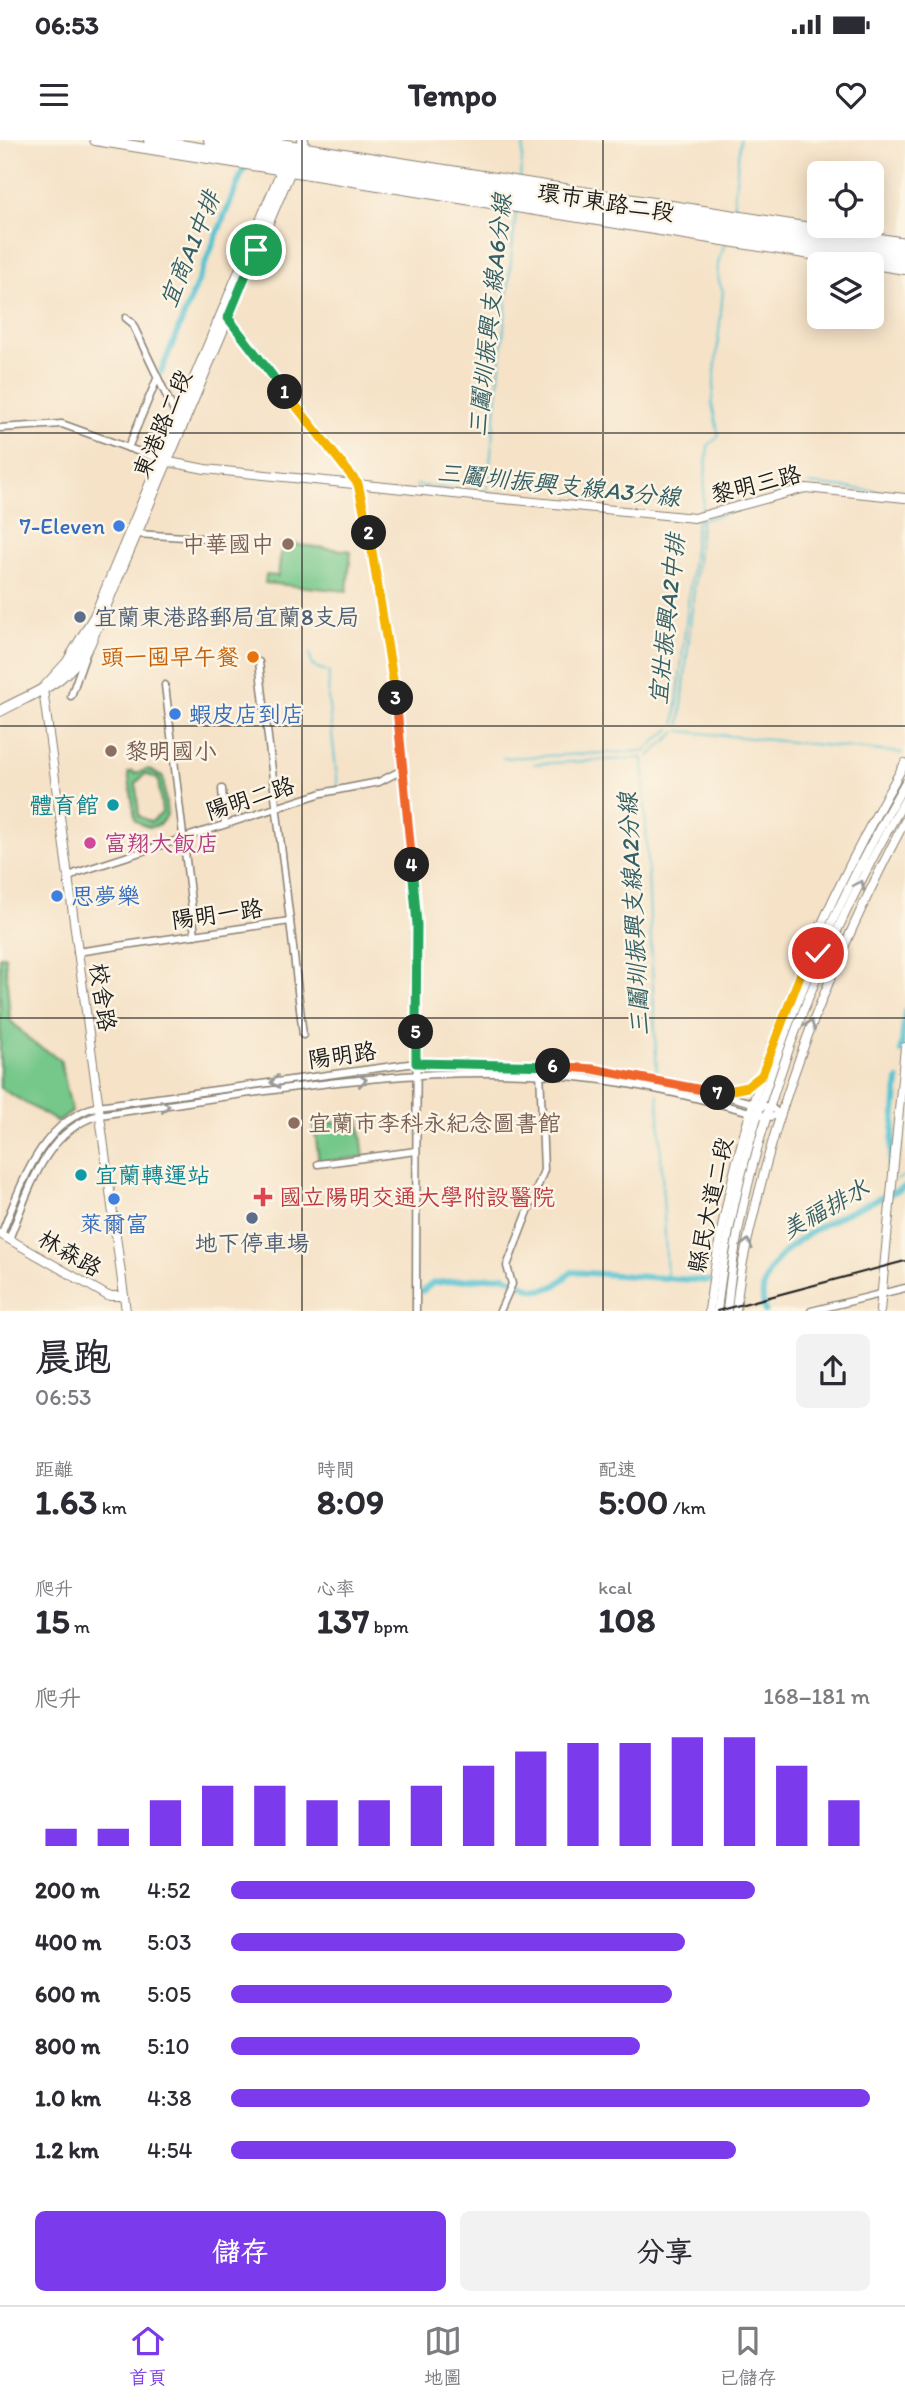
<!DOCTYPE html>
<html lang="zh-TW">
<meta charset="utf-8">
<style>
:root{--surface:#fff;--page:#f2f2f3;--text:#2b2b33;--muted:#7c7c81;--line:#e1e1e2;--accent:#7c3aed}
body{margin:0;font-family:Itim,"LXGW WenKai TC",sans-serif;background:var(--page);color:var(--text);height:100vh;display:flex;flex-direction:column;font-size:26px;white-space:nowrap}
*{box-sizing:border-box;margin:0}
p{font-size:23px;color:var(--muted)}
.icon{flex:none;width:38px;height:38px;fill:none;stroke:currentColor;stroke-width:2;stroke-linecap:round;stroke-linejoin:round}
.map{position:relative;height:1171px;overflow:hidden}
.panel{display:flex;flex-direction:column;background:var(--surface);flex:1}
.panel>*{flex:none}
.controls{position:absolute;left:807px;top:21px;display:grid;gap:14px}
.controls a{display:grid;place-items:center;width:77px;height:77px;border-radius:10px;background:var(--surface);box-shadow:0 4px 18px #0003;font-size:35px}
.pin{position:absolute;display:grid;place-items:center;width:60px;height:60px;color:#fff;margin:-30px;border:4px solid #fff;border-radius:50%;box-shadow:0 2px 7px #0007}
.km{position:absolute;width:35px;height:35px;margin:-18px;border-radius:50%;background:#222;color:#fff;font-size:19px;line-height:35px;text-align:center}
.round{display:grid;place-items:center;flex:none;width:74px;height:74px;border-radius:10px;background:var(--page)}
.headline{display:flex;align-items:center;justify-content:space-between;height:119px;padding:0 35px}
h1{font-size:38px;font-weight:700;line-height:52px}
.stats{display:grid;grid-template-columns:repeat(3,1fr);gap:10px;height:119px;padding:7px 35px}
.stats div{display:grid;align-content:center}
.stats b{font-size:35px;font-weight:700}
.stats small{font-size:19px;font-weight:400}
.stats p{font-size:19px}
.chart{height:196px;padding:14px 35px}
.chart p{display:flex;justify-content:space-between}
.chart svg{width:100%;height:126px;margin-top:7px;stroke:var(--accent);stroke-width:6}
.action{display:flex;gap:14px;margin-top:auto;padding:14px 35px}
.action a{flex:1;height:80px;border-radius:10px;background:var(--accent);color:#fff;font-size:28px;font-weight:700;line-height:80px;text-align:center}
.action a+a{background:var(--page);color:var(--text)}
ul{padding:0 35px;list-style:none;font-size:23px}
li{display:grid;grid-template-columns:112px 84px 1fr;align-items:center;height:52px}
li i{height:18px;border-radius:9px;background:var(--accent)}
.status{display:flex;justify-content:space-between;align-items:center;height:49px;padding:0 35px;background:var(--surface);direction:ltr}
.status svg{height:19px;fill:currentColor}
header{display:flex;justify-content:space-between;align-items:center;height:91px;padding:0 35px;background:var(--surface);font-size:32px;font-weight:700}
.menu{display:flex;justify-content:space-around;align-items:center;height:98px;border-top:2px solid var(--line);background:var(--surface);font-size:19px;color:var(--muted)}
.menu a{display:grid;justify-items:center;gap:4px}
.menu .current{color:var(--accent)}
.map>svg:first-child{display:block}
.green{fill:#74c78a;stroke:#487253;stroke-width:2;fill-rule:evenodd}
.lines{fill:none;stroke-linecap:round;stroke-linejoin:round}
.stream{stroke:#57c3d2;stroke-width:2}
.canal{stroke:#57c3d2;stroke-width:6}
.street-casing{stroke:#887f72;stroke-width:9}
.secondary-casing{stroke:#887f72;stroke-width:10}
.primary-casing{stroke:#887f72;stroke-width:12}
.street{stroke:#fff;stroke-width:6}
.secondary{stroke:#fff;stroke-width:8}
.primary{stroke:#fff;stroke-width:10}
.rail{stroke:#1c1c1c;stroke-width:2}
.oneway{stroke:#999}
.split-1-casing{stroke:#fff;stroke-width:14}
.split-2-casing{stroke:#fff;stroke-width:14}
.split-3-casing{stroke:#fff;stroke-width:14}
.split-4-casing{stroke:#fff;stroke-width:14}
.split-5-casing{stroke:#fff;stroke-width:14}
.split-6-casing{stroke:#fff;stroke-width:14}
.split-7-casing{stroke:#fff;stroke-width:14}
.split-8-casing{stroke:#fff;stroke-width:14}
.split-1{stroke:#22a559;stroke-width:9}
.split-2{stroke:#f5b400;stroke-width:9}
.split-3{stroke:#f5b400;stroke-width:9}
.split-4{stroke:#f0652b;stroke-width:9}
.split-5{stroke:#22a559;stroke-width:9}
.split-6{stroke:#22a559;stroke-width:9}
.split-7{stroke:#f0652b;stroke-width:9}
.split-8{stroke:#f5b400;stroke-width:9}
.grid{fill:none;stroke:#1c1c1c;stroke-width:2;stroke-opacity:0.55}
.shop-dot{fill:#3f7fe0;stroke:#fcf5e5;stroke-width:2.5}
.education-dot{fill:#8d6e63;stroke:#fcf5e5;stroke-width:2.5}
.service-dot{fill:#5c6f8a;stroke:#fcf5e5;stroke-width:2.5}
.food-dot{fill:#e8710a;stroke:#fcf5e5;stroke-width:2.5}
.culture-dot{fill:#0f9aa8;stroke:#fcf5e5;stroke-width:2.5}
.hotel-dot{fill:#d1479c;stroke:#fcf5e5;stroke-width:2.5}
.health-dot{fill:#e0444e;stroke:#fcf5e5;stroke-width:2.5}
.labels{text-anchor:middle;stroke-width:5;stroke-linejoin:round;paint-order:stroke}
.street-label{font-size:23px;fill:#1c1c1c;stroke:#fcf5e5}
.shop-label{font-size:23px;fill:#366cbe;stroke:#fcf5e5;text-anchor:start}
.education-label{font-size:23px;fill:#785e54;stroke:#fcf5e5;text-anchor:start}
.service-label{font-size:23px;fill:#4e5e75;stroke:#fcf5e5;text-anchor:start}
.food-label{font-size:23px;fill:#c56008;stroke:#fcf5e5;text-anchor:end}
.culture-label{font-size:23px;fill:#0d838f;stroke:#fcf5e5;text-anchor:end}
.hotel-label{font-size:23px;fill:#b23c85;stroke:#fcf5e5;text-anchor:start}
.health-label{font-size:23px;fill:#be3a42;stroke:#fcf5e5;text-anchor:start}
.water-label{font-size:24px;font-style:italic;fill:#345f65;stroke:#fcf5e5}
</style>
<div class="status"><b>06:53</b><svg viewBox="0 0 49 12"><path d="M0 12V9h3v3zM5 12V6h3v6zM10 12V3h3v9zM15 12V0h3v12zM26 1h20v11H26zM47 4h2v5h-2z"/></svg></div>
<header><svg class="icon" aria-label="menu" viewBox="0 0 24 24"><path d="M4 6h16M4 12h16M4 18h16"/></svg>Tempo<svg class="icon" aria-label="heart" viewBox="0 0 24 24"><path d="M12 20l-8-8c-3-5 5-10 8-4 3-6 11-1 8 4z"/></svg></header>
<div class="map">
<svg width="905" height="1171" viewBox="0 0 905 1171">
<rect width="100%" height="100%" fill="#fcf5e5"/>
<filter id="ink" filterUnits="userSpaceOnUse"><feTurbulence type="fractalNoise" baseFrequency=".0143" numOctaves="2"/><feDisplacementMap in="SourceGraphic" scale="14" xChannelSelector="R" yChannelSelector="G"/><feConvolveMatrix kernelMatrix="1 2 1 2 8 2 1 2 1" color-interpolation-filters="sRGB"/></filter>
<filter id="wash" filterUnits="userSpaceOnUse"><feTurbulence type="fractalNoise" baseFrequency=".00686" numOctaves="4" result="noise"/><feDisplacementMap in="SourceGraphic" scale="28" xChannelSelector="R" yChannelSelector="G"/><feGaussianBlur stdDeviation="1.57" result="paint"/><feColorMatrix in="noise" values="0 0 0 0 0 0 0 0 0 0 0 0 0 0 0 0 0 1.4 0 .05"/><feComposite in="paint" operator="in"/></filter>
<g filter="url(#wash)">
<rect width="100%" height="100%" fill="#f5e2c7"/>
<!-- green -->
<g class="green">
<path d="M 282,403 L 351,411 L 347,451 L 265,443 L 266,435 L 278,436 Z"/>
<path d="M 148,629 L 163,637 L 167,675 C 159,689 146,691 135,679 L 128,633 L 133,631 L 134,634 ZM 145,634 L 158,639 L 162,673 L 151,682 L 139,676 L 136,643 Z"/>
<path d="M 0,816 L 5,816 L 10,880 L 33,903 L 60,919 L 72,972 L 58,982 L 0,948 Z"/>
<path d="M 359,979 L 364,1017 L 319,1022 L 314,985 Z"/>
</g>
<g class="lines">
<!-- stream -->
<g class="stream">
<path d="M 520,39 L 524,0"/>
<path d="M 733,72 L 740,0"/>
<path d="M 809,344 L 905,354"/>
<path d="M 416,345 L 514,356"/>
<path d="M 487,352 L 516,72"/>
<path d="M 702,373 L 708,306 L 719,296 L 712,264 L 723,151 C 714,134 717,120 725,104"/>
<path d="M 310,513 L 312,526 L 329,532 L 328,558 L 338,647"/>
<path d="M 675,584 L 697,381 L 779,359"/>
<path d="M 680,584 L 701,382"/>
<path d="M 680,591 L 902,613"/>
<path d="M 649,616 L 676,592"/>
<path d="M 503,618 L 644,611 L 670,589"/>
<path d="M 534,624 L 643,618 L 657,938"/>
<path d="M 658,954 L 667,1137"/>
<path d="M 897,1040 L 905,1035"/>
</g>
<!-- canal -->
<g class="canal">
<path d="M 161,232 L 246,23"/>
<path d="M 901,911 L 905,872"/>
<path d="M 887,1055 L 898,940"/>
<path d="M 423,1151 L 433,1143 L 505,1136 L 532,1149 L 543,1150 L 555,1146 L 572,1132 L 709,1141"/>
<path d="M 765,1171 C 745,1105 859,1069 905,1047"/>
</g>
</g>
</g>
<g filter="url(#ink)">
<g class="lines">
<defs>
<g id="street">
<path d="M 227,176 L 358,343 L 367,384 L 399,579 L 417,785 L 416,1171"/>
<path d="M 126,178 L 132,183 L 177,278"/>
<path d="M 0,288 L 62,284 L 159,319"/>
<path d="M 128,308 L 157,239"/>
<path d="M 136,394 L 218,399"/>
<path d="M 259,522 L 290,781"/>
<path d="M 165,545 L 195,795"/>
<path d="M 71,556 L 87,511"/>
<path d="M 222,649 L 225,684"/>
<path d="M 69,738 L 76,733 L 322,653 L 379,642 L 404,629"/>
<path d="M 77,812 L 290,781 L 303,895"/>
<path d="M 722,953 L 747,947 L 762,935"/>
<path d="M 318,1024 L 416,1011"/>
<path d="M 1,1095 C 22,1044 40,982 98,966 L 416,923 L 593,929 L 707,951 L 772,968 L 780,975"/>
<path d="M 9,1099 C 29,1051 44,991 99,975 C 256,953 416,922 576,937 C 641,943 706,960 769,977 L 780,975"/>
<path d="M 500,1171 L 512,1144 L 507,1126 L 544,1030 L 540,930"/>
<path d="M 811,1171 L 905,1148"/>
</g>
<g id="secondary">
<path d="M 164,321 L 205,329 L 694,378 L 806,348 L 905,358"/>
<path d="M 43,549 L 126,1171"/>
<path d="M 0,1094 L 108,1156 L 124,1156"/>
<path d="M 709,1171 C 731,977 808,791 905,623"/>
<path d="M 717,1171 C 737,986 812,803 905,643"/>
<path d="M 727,1171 C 742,1003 820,805 905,660"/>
<path d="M 736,1171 C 739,1132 749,1094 758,1056 C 790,924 842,801 905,681"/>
<path d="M 880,1171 L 905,907"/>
</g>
<g id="primary">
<path d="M 95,0 L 905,129"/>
<path d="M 149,0 L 905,120"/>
<path d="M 209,0 L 905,111"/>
<path d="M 255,0 L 905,103"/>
<path d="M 44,548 L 67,523 L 95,476 L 284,26"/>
<path d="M 0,571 C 41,549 62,546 89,505 L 303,0"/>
</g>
</defs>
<!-- street casing -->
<use href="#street" class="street-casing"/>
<!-- secondary casing -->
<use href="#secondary" class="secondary-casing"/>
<!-- primary casing -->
<use href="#primary" class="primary-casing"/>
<!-- street -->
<use href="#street" class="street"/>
<!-- secondary -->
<use href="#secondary" class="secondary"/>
<!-- primary -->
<use href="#primary" class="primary"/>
<!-- rail -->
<path class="rail" d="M 717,1171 L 905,1121"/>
</g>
<!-- one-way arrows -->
<defs><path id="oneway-chevron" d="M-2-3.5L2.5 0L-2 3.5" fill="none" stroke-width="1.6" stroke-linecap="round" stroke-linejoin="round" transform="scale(1.75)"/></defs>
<g class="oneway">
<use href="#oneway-chevron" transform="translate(860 745) rotate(-64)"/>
<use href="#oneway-chevron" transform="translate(810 885) rotate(-69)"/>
<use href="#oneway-chevron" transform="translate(362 940) rotate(-7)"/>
<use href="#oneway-chevron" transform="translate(275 942) rotate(172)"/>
<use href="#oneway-chevron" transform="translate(165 966) rotate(-8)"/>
<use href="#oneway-chevron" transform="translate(747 1104) rotate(-77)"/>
</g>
</g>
<g class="lines" filter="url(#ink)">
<defs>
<path id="split-1" d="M 256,110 L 228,178 L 285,252"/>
<path id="split-2" d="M 285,252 L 358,344 L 369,393"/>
<path id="split-3" d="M 369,393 L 396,558"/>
<path id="split-4" d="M 396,558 L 412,725"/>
<path id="split-5" d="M 412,725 L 417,785 L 416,892"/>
<path id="split-6" d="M 416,892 L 416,923 L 553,926"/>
<path id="split-7" d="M 553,926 L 593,929 L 718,953"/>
<path id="split-8" d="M 718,953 L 747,947 L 762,935 L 809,812 L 818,813"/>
</defs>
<!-- split-1 casing -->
<use href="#split-1" class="split-1-casing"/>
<!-- split-2 casing -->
<use href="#split-2" class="split-2-casing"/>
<!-- split-3 casing -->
<use href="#split-3" class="split-3-casing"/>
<!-- split-4 casing -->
<use href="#split-4" class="split-4-casing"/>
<!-- split-5 casing -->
<use href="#split-5" class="split-5-casing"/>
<!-- split-6 casing -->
<use href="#split-6" class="split-6-casing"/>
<!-- split-7 casing -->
<use href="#split-7" class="split-7-casing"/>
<!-- split-8 casing -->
<use href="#split-8" class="split-8-casing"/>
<!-- split-1 -->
<use href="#split-1" class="split-1"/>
<!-- split-2 -->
<use href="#split-2" class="split-2"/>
<!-- split-3 -->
<use href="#split-3" class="split-3"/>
<!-- split-4 -->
<use href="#split-4" class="split-4"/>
<!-- split-5 -->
<use href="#split-5" class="split-5"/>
<!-- split-6 -->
<use href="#split-6" class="split-6"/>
<!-- split-7 -->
<use href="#split-7" class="split-7"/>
<!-- split-8 -->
<use href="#split-8" class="split-8"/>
</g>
<!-- grid -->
<path class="grid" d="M 302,0 L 302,1171M 603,0 L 603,1171M 0,293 L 905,293M 0,586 L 905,586M 0,878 L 905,878"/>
<!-- markers -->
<g class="shop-dot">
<circle cx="119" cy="386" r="7"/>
<circle cx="175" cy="574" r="7"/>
<circle cx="57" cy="756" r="7"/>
<circle cx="114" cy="1059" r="7"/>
</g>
<g class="education-dot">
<circle cx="288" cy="404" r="7"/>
<circle cx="111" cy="611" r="7"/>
<circle cx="294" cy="983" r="7"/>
</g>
<g class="service-dot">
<circle cx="80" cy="477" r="7"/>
<circle cx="252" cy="1078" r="7"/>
</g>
<circle class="food-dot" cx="253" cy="517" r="7"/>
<g class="culture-dot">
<circle cx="113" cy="665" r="7"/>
<circle cx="81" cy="1035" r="7"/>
</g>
<circle class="hotel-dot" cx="90" cy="703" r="7"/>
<path class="health-dot" d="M259.5 1046.5h7v7h7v7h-7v7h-7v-7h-7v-7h7z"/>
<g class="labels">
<!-- street labels -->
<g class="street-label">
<text transform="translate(606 62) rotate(9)" y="8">環市東路二段</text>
<text transform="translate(162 284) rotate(-67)" y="8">東港路二段</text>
<text transform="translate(756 344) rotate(-14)" y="8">黎明三路</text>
<text transform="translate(250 658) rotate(-18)" y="8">陽明二路</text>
<text transform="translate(217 774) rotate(-8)" y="8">陽明一路</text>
<text transform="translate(103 857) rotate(82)" y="8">校舍路</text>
<text transform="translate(342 915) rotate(-8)" y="8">陽明路</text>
<text transform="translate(710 1065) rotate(-78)" y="8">縣民大道二段</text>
<text transform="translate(70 1113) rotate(30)" y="8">林森路</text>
</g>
<!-- shop labels -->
<g class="shop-label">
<text x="105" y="394" text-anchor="end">7-Eleven</text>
<text x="189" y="582">蝦皮店到店</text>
<text x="71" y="764">思夢樂</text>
<text x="114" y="1092" text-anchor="middle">萊爾富</text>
</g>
<!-- education labels -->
<g class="education-label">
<text x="274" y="412" text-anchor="end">中華國中</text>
<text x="125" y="619">黎明國小</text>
<text x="308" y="991">宜蘭市李科永紀念圖書館</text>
</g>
<!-- service labels -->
<g class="service-label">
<text x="94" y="485">宜蘭東港路郵局宜蘭8支局</text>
<text x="252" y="1111" text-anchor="middle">地下停車場</text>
</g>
<!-- food labels -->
<g class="food-label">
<text x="239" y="525">頭一囤早午餐</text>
</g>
<!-- culture labels -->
<g class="culture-label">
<text x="99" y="673">體育館</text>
<text x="95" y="1043" text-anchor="start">宜蘭轉運站</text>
</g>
<!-- hotel labels -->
<g class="hotel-label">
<text x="104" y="711">富翔大飯店</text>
</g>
<!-- health labels -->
<g class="health-label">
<text x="279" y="1065">國立陽明交通大學附設醫院</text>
</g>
<!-- water labels -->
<g class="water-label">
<text transform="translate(190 109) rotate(-68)" y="8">宜商A1中排</text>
<text transform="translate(490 175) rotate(-84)" y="8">三鬮圳振興支線A6分線</text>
<text transform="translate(559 345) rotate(6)" y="8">三鬮圳振興支線A3分線</text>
<text transform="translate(667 479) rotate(-84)" y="8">宜壯振興A2中排</text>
<text transform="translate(634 774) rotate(-93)" y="8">三鬮圳振興支線A2分線</text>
<text transform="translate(825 1069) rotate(-29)" y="8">美福排水</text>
</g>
</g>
</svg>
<div class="controls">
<a><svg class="icon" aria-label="locate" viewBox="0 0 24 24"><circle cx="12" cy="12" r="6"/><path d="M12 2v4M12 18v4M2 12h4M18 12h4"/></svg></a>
<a><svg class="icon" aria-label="layers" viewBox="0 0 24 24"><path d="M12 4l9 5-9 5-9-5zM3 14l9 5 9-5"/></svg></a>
</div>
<div class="pin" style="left:256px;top:110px;background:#1e9e55"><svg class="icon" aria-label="arrive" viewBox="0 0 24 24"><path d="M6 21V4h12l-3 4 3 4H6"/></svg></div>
<div class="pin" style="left:818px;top:813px;background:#d93025"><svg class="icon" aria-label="check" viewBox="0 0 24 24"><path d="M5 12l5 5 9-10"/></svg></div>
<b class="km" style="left:285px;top:252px">1</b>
<b class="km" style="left:369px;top:393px">2</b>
<b class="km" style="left:396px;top:558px">3</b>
<b class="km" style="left:412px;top:725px">4</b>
<b class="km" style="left:416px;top:892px">5</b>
<b class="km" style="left:553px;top:926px">6</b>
<b class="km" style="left:718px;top:953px">7</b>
</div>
<section class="panel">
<div class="headline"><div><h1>晨跑</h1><p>06:53</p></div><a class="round"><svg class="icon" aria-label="share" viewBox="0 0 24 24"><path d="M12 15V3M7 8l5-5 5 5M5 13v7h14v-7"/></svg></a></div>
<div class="stats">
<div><p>距離</p><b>1.63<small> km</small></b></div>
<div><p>時間</p><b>8:09</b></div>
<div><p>配速</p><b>5:00<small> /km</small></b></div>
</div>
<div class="stats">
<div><p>爬升</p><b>15<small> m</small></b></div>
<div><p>心率</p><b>137<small> bpm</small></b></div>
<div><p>kcal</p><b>108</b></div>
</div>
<div class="chart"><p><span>爬升</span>168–181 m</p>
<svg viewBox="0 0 160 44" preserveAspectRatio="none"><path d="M5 44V38M15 44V38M25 44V28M35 44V23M45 44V23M55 44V28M65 44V28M75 44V23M85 44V16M95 44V11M105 44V8M115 44V8M125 44V6M135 44V6M145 44V16M155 44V28"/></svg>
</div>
<ul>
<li><b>200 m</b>4:52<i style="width:82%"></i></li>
<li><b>400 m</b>5:03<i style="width:71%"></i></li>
<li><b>600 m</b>5:05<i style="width:69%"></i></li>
<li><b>800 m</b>5:10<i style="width:64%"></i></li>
<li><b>1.0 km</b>4:38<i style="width:100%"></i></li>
<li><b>1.2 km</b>4:54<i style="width:79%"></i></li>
</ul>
<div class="action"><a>儲存</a><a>分享</a></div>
</section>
<nav class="menu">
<a class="current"><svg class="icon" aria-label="home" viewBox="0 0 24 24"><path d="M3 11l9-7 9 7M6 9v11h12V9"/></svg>首頁</a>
<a><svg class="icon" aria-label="map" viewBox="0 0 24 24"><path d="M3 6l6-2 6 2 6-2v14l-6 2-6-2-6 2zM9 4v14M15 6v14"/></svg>地圖</a>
<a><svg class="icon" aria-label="saved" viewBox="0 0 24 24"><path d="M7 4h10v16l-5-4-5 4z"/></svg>已儲存</a>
</nav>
